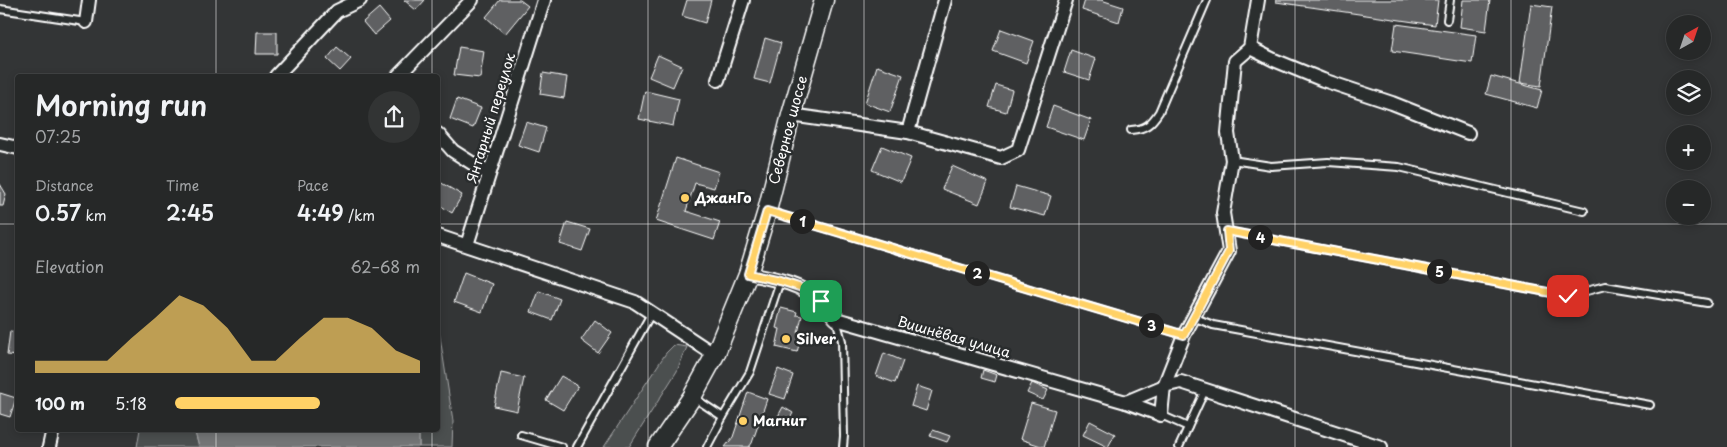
<!DOCTYPE html>
<meta charset="utf-8">
<style>
:root{--surface:#262828;--page:#323434;--text:#f1f3f6;--muted:#a4a6a8;--line:#424445;--accent:#ffd166}
body{margin:0;font-family:"Playpen Sans",sans-serif;background:var(--page);color:var(--text);height:100vh;display:flex;flex-direction:column;font-size:19px;white-space:nowrap}
*{box-sizing:border-box;margin:0}
p{font-size:16px;color:var(--muted)}
.icon{flex:none;width:28px;height:28px;fill:none;stroke:currentColor;stroke-width:2;stroke-linecap:round;stroke-linejoin:round}
.map{position:relative;flex:1;overflow:hidden}
.panel{position:absolute;left:15px;top:74px;width:425px;height:358px;display:flex;flex-direction:column;background:var(--surface);border-radius:5px;box-shadow:0 2px 8px #0003,0 0 0 1px var(--line)}
.panel>*{flex:none}
.needle{width:32px;rotate:40deg}
.fabs{position:absolute;left:1666px;top:15px;display:grid;gap:10px}
.fabs a{display:grid;place-items:center;width:45px;height:45px;border-radius:50%;background:var(--surface);box-shadow:0 2px 8px #0003,0 0 0 1px var(--line);font-size:25px}
.pin{position:absolute;display:grid;place-items:center;width:42px;height:42px;color:#fff;margin:-21px;border-radius:10px;box-shadow:0 2px 8px #0006}
.km{position:absolute;width:25px;height:25px;margin:-12px;border-radius:50%;background:#222;color:#fff;font-size:14px;line-height:25px;text-align:center}
.round{display:grid;place-items:center;flex:none;width:52px;height:52px;border-radius:26px;background:var(--page)}
.headline{display:flex;align-items:center;justify-content:space-between;height:85px;padding:0 20px}
h1{font-size:28px;font-weight:600;line-height:38px}
.stats{display:grid;grid-template-columns:repeat(3,1fr);gap:8px;height:85px;padding:5px 20px}
.stats div{display:grid;align-content:center}
.stats b{font-size:21px;font-weight:600}
.stats small{font-size:14px;font-weight:400}
.stats p{font-size:14px}
.chart{height:140px;padding:10px 20px}
.chart p{display:flex;justify-content:space-between}
.chart svg{width:100%;height:90px;margin-top:5px;fill:var(--accent);opacity:.7}
ul{padding:0 20px;list-style:none;font-size:16px}
li{display:grid;grid-template-columns:80px 60px 1fr;align-items:center;height:38px}
li i{height:12px;border-radius:6px;background:var(--accent)}
.map>svg:first-child{display:block}
.green{fill:#4c4f50;stroke:#a6a7a8}
.water{fill:#737576;stroke:#abacad}
.building{fill:#5f6162;stroke:#fff}
.lines{fill:none;stroke-linecap:round;stroke-linejoin:round}
.service-casing{stroke:#fff;stroke-width:10}
.minor-casing{stroke:#fff;stroke-width:16}
.secondary-casing{stroke:#fff;stroke-width:21}
.service{stroke:#2a2d2e;stroke-width:6}
.minor{stroke:#2a2d2e;stroke-width:12}
.secondary{stroke:#2a2d2e;stroke-width:18}
.route-casing{stroke:#fff;stroke-width:10}
.route{stroke:#ffd166;stroke-width:6}
.grid{fill:none;stroke:#fff;stroke-width:1;stroke-opacity:0.55}
.poi-dot{fill:#ffd166;stroke:#2a2d2e;stroke-width:2}
.labels{text-anchor:middle;stroke-width:5;stroke-linejoin:round;paint-order:stroke}
.street-label{font-size:14px;fill:#fff;stroke:#2a2d2e}
.poi-label{font-size:14px;font-weight:bold;fill:#fff;stroke:#2a2d2e;text-anchor:start}
</style>
<div class="map">
<svg width="1727" height="447" viewBox="0 0 1727 447">
<rect width="100%" height="100%" fill="#333536"/>
<filter id="ink" filterUnits="userSpaceOnUse"><feTurbulence type="fractalNoise" baseFrequency=".02" numOctaves="2"/><feDisplacementMap in="SourceGraphic" scale="10" xChannelSelector="R" yChannelSelector="G"/><feConvolveMatrix kernelMatrix="1 2 1 2 8 2 1 2 1" color-interpolation-filters="sRGB"/></filter>
<g filter="url(#ink)">
<!-- green -->
<g class="green">
<path d="M 438,324 L 453,421 L 452,447 L 419,447 L 419,429 L 438,429 Z"/>
<path d="M 674,345 L 687,347 L 677,371 L 629,447 L 604,447 L 666,353 Z"/>
<path d="M 140,429 L 194,429 L 199,447 L 137,447 Z"/>
</g>
<!-- water -->
<path class="water" d="M 194,429 L 419,429 L 419,447 L 199,447 Z"/>
<!-- building -->
<g class="building">
<path d="M 404,0 L 425,0 L 416,10 Z"/>
<path d="M 500,0 L 520,0 L 528,6 L 505,34 L 486,17 Z"/>
<path d="M 687,0 L 711,0 L 705,23 L 682,16 Z"/>
<path d="M 1085,0 L 1101,0 L 1123,7 L 1119,22 L 1082,10 Z"/>
<path d="M 1276,0 L 1438,0 L 1435,25 L 1276,2 Z"/>
<path d="M 1463,0 L 1490,0 L 1486,31 L 1460,27 Z"/>
<path d="M 1531,4 L 1552,7 L 1541,86 L 1520,83 Z"/>
<path d="M 379,8 L 390,21 L 374,35 L 363,22 Z"/>
<path d="M 1396,24 L 1476,35 L 1472,63 L 1392,51 Z"/>
<path d="M 1001,29 L 1034,41 L 1026,63 L 993,51 Z"/>
<path d="M 257,32 L 277,32 L 277,54 L 256,54 Z"/>
<path d="M 765,38 L 781,43 L 770,83 L 754,79 Z"/>
<path d="M 337,47 L 351,59 L 340,71 L 327,59 Z"/>
<path d="M 459,47 L 484,51 L 480,78 L 454,75 Z"/>
<path d="M 1071,50 L 1096,59 L 1089,80 L 1064,72 Z"/>
<path d="M 658,55 L 682,66 L 673,87 L 649,77 Z"/>
<path d="M 877,66 L 903,75 L 890,112 L 865,103 Z"/>
<path d="M 543,73 L 567,77 L 564,98 L 540,94 Z"/>
<path d="M 1491,76 L 1542,90 L 1537,108 L 1486,94 Z"/>
<path d="M 996,85 L 1012,90 L 1006,112 L 989,107 Z"/>
<path d="M 645,91 L 679,99 L 673,126 L 639,119 Z"/>
<path d="M 457,99 L 481,108 L 473,128 L 450,119 Z"/>
<path d="M 1053,106 L 1091,120 L 1084,140 L 1046,127 Z"/>
<path d="M 526,122 L 546,128 L 539,152 L 518,145 Z"/>
<path d="M 882,146 L 911,158 L 901,182 L 872,170 Z"/>
<path d="M 676,158 L 719,172 L 714,188 L 695,183 L 686,211 L 720,222 L 714,240 L 656,221 Z"/>
<path d="M 952,166 L 988,182 L 979,204 L 942,189 Z"/>
<path d="M 438,181 L 462,195 L 452,213 L 438,204 Z"/>
<path d="M 0,184 L 6,194 L 3,206 L 0,206 Z"/>
<path d="M 1016,186 L 1051,196 L 1045,216 L 1010,207 Z"/>
<path d="M 567,222 L 590,229 L 582,251 L 560,244 Z"/>
<path d="M 464,273 L 492,284 L 482,312 L 454,302 Z"/>
<path d="M 539,291 L 560,299 L 552,320 L 531,312 Z"/>
<path d="M 781,308 L 797,312 L 796,315 L 802,316 L 798,333 L 802,334 L 797,352 L 776,347 L 780,329 L 776,328 Z"/>
<path d="M 595,320 L 612,333 L 598,353 L 581,340 Z"/>
<path d="M 10,331 L 18,332 L 18,356 L 7,355 Z"/>
<path d="M 884,353 L 903,361 L 895,383 L 876,376 Z"/>
<path d="M 778,369 L 793,375 L 785,399 L 769,394 Z"/>
<path d="M 983,370 L 997,375 L 995,382 L 981,378 Z"/>
<path d="M 501,373 L 524,378 L 517,411 L 494,406 Z"/>
<path d="M 561,376 L 578,386 L 563,410 L 546,400 Z"/>
<path d="M 1032,383 L 1048,390 L 1043,400 L 1027,393 Z"/>
<path d="M 917,386 L 932,391 L 926,411 L 911,406 Z"/>
<path d="M 748,392 L 767,399 L 752,443 L 749,447 L 725,447 L 733,437 Z"/>
<path d="M 0,393 L 16,398 L 10,417 L 0,414 Z"/>
<path d="M 1031,403 L 1055,410 L 1044,447 L 1020,439 Z"/>
<path d="M 783,407 L 793,413 L 787,424 L 777,418 Z"/>
<path d="M 1090,421 L 1115,434 L 1108,447 L 1083,435 Z"/>
<path d="M 933,430 L 950,436 L 947,442 L 930,436 Z"/>
</g>
<g class="lines">
<defs>
<g id="service">
<path d="M 0,9 L 86,22"/>
<path d="M 1447,20 L 1450,0"/>
<path d="M 1131,130 C 1146,129 1151,124 1159,112 L 1207,0"/>
<path d="M 1232,160 L 1271,166 L 1328,162 L 1399,167 L 1584,211"/>
<path d="M 768,211 L 1184,335"/>
<path d="M 1227,231 L 1568,296 L 1605,286 L 1707,303"/>
<path d="M 1193,317 L 1213,325 L 1650,405"/>
<path d="M 836,319 L 842,341 L 844,436 L 843,447"/>
<path d="M 693,397 L 723,417 L 707,447"/>
<path d="M 1161,415 L 1188,427"/>
<path d="M 723,417 L 750,372 L 780,281"/>
<path d="M 521,435 L 562,447"/>
<path d="M 577,447 L 652,312"/>
<path d="M 1179,447 L 1205,390"/>
</g>
<g id="minor">
<path d="M 86,22 L 89,0"/>
<path d="M 1250,48 L 1274,60 L 1323,80 L 1392,103 L 1468,133"/>
<path d="M 276,76 L 337,11 L 360,0"/>
<path d="M 398,76 L 472,0"/>
<path d="M 718,80 L 743,0"/>
<path d="M 791,115 L 908,132 L 945,0"/>
<path d="M 908,132 L 1001,158 L 1018,150 L 1066,0"/>
<path d="M 438,134 L 453,151 L 489,174"/>
<path d="M 0,144 L 18,148"/>
<path d="M 438,236 L 635,302 L 715,355"/>
<path d="M 467,245 L 544,0"/>
<path d="M 748,274 C 773,279 800,283 820,301 C 826,306 831,313 836,319 L 1126,402 L 1161,415 L 1164,386 L 1184,335 L 1229,251 L 1223,213 L 1232,160 L 1228,133 L 1235,61 L 1250,48 L 1258,0"/>
<path d="M 1126,402 L 1164,386 L 1181,382 L 1381,447"/>
<path d="M 49,447 L 53,429"/>
</g>
<path id="secondary" d="M 658,447 L 692,397 L 715,355 L 748,274 L 767,211 L 791,115 L 824,0"/>
</defs>
<!-- service casing -->
<use href="#service" class="service-casing"/>
<!-- minor casing -->
<use href="#minor" class="minor-casing"/>
<!-- secondary casing -->
<use href="#secondary" class="secondary-casing"/>
<!-- service -->
<use href="#service" class="service"/>
<!-- minor -->
<use href="#minor" class="minor"/>
<!-- secondary -->
<use href="#secondary" class="secondary"/>
</g>
</g>
<g class="lines" filter="url(#ink)">
<defs>
<path id="route" d="M 821,301 L 802,288 L 780,281 L 748,274 L 767,211 L 1184,335 L 1229,251 L 1227,231 L 1568,296"/>
</defs>
<!-- route casing -->
<use href="#route" class="route-casing"/>
<!-- route -->
<use href="#route" class="route"/>
</g>
<!-- grid -->
<path class="grid" d="M 216,0 L 216,76M 432,0 L 432,76M 648,0 L 648,447M 864,0 L 864,447M 1079,0 L 1079,447M 1295,0 L 1295,447M 1511,0 L 1511,447M 0,224 L 18,224M 438,224 L 1727,224M 216,429 L 216,447M 432,429 L 432,447"/>
<!-- markers -->
<g class="poi-dot">
<circle cx="685" cy="198" r="5"/>
<circle cx="786" cy="339" r="5"/>
<circle cx="743" cy="421" r="5"/>
</g>
<g class="labels">
<!-- street labels -->
<g class="street-label">
<text transform="translate(491 118) rotate(-73)" y="5">Янтарный переулок</text>
<text transform="translate(788 130) rotate(-75)" y="5">Северное шоссе</text>
<text transform="translate(954 337) rotate(16)" y="5">Вишнёвая улица</text>
</g>
<!-- poi labels -->
<g class="poi-label">
<text x="695" y="203">ДжанГо</text>
<text x="796" y="344">Silver</text>
<text x="753" y="426">Магнит</text>
</g>
</g>
</svg>
<div class="fabs">
<a><svg class="needle" viewBox="-14 -14 28 28"><path d="M0-13l5 13h-10z" fill="#e53935"/><path d="M0 13l5-13h-10z" fill="#a4a6a8"/></svg></a>
<a><svg class="icon" aria-label="layers" viewBox="0 0 24 24"><path d="M12 4l9 5-9 5-9-5zM3 14l9 5 9-5"/></svg></a>
<a>+</a>
<a>−</a>
</div>
<div class="pin" style="left:821px;top:301px;background:#1e9e55"><svg class="icon" aria-label="arrive" viewBox="0 0 24 24"><path d="M6 21V4h12l-3 4 3 4H6"/></svg></div>
<div class="pin" style="left:1568px;top:296px;background:#d93025"><svg class="icon" aria-label="check" viewBox="0 0 24 24"><path d="M5 12l5 5 9-10"/></svg></div>
<b class="km" style="left:802px;top:221px">1</b>
<b class="km" style="left:977px;top:273px">2</b>
<b class="km" style="left:1151px;top:325px">3</b>
<b class="km" style="left:1260px;top:237px">4</b>
<b class="km" style="left:1439px;top:271px">5</b>
<section class="panel">
<div class="headline"><div><h1>Morning run</h1><p>07:25</p></div><a class="round"><svg class="icon" aria-label="share" viewBox="0 0 24 24"><path d="M12 15V3M7 8l5-5 5 5M5 13v7h14v-7"/></svg></a></div>
<div class="stats">
<div><p>Distance</p><b>0.57<small> km</small></b></div>
<div><p>Time</p><b>2:45</b></div>
<div><p>Pace</p><b>4:49<small> /km</small></b></div>
</div>
<div class="chart"><p><span>Elevation</span>62–68 m</p>
<svg viewBox="0 0 160 44" preserveAspectRatio="none"><path d="M0 44V38L10 38L20 38L30 38L40 27L50 17L60 6L70 11L80 22L90 38L100 38L110 27L120 17L130 17L140 22L150 33L160 38V44z"/></svg>
</div>
<ul>
<li><b>100 m</b>5:18<i style="width:59%"></i></li>
</ul>
</section>
</div>
